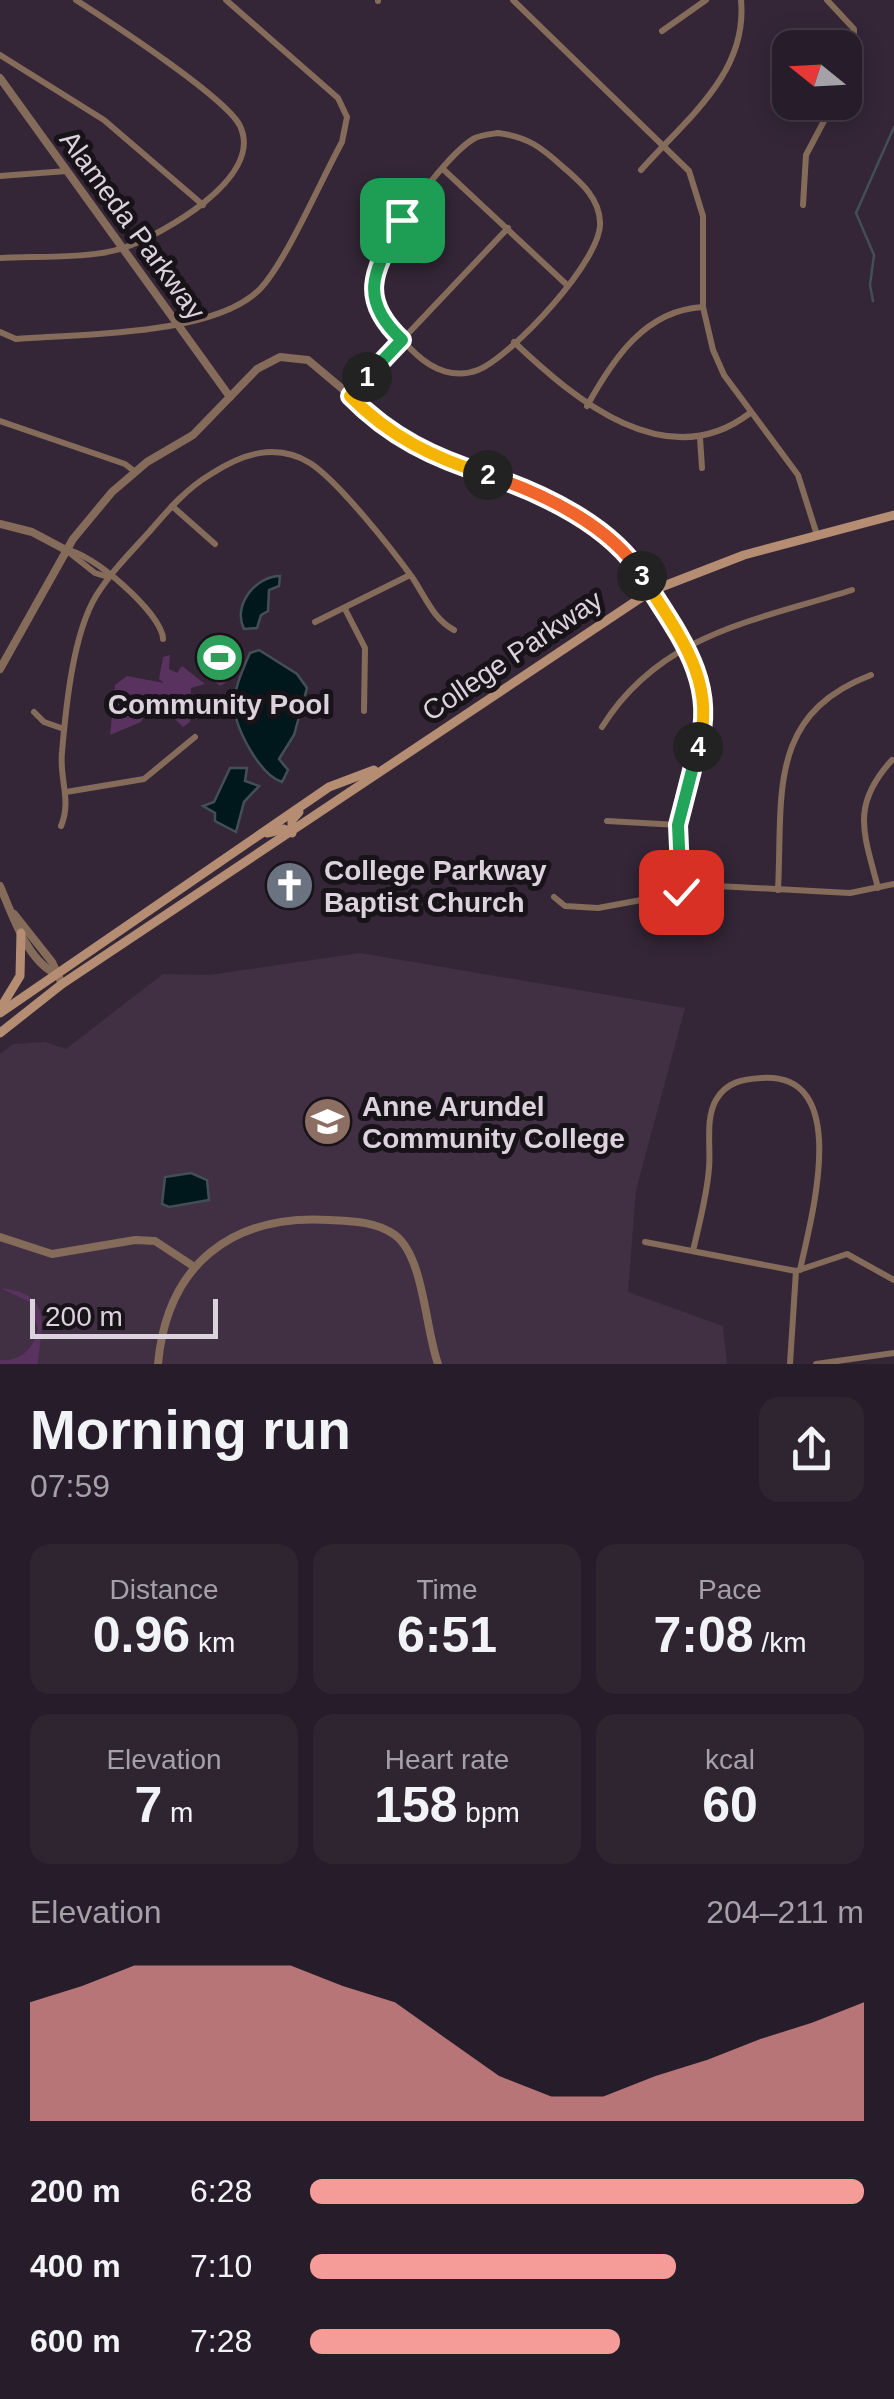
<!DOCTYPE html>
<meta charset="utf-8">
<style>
:root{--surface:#271c29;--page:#2f2531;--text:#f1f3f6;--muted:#a4a1a8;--line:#433a46;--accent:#f59b98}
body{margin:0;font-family:Arial,sans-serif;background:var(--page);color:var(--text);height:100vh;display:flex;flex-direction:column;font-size:38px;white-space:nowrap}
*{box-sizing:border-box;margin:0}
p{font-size:32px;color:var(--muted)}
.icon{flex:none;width:55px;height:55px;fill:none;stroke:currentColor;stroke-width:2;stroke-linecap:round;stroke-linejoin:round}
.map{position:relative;height:1364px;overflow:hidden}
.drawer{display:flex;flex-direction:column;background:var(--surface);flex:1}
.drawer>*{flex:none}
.needle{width:65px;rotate:288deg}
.controls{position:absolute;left:772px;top:30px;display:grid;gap:20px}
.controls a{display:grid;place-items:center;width:90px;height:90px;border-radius:20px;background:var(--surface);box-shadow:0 5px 25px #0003,0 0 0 2px var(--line);font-size:50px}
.scale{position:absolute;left:30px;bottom:25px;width:188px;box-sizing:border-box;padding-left:10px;border:5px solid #dcd2dd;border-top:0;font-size:28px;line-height:35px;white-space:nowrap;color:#dcd2dd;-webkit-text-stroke:8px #181219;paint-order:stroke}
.pin{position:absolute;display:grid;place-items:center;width:85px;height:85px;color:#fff;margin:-42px;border-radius:20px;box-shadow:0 5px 15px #0006}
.km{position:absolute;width:50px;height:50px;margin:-25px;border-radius:50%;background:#222;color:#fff;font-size:28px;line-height:50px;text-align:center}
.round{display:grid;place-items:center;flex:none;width:105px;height:105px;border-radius:20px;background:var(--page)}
.summary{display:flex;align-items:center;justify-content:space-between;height:170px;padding:0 30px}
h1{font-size:55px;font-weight:700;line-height:75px}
.stats{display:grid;grid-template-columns:repeat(3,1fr);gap:15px;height:170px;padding:10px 30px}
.stats div{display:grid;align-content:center;border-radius:20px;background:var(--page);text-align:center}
.stats b{font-size:50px;font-weight:700}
.stats small{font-size:28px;font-weight:400}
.stats p{font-size:28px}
.chart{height:280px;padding:20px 30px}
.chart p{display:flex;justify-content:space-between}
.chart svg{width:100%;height:180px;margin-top:10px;fill:var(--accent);opacity:.7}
ul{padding:0 30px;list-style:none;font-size:32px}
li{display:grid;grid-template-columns:160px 120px 1fr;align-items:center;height:75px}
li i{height:25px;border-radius:12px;background:var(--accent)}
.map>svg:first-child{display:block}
.built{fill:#412f44}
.green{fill:#593260}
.water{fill:#00171c;stroke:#424f56;stroke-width:2.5}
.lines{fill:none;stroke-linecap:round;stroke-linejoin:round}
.stream{stroke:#424f56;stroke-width:2.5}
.minor{stroke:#846b5a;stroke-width:6}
.tertiary{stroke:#846b5a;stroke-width:8}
.secondary{stroke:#b58d73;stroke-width:9}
.split-1-casing{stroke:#fff;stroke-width:20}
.split-2-casing{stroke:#fff;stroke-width:20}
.split-3-casing{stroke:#fff;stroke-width:20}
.split-4-casing{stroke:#fff;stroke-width:20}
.split-5-casing{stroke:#fff;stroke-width:20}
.split-1{stroke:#22a559;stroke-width:12}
.split-2{stroke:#f5b400;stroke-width:12}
.split-3{stroke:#f0652b;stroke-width:12}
.split-4{stroke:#f5b400;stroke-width:12}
.split-5{stroke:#22a559;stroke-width:12}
.labels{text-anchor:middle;stroke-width:10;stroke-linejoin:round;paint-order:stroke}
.street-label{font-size:28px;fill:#dcd2dd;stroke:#181219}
.poi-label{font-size:28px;font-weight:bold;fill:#dcd2dd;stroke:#181219;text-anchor:start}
</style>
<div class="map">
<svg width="894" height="1364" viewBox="0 0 894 1364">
<rect width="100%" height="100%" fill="#342637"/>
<!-- built -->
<path class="built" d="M 360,953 L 685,1008 L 636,1190 L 628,1292 L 723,1326 L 727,1364 L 0,1364 L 0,1054 L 13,1044 L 45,1042 L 66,1049 L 163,974 L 210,975 Z"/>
<!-- green -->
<g class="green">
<path d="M 227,635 L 236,646 L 230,680 L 220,686 L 198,668 L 208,654 L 203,647 L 221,643 Z"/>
<path d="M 170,655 L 169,669 L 177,673 L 182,666 L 205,684 L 191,688 L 190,722 L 183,727 L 162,706 L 152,704 L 141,722 L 110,735 L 115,685 L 127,676 L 164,683 L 159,679 L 163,657 Z"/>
<path d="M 0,1288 C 55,1293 41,1327 38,1364 L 0,1364 L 0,1360 C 21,1362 34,1348 38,1328 L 30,1302 Z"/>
</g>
<!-- water -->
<g class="water">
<path d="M 280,576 L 279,586 L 269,590 L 268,611 L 261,615 L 257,628 L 244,629 C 232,605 256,576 280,576 Z"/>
<path d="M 259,650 L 297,674 L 307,688 L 294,735 L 279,759 L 288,770 L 282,782 C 260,775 236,730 234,706 C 233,692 244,666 250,653 Z"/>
<path d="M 230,768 L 247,768 L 245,781 L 259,786 L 244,802 L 236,832 L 215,821 L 215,813 L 203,806 L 214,802 Z"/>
<path d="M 191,1173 L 207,1180 L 209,1200 L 169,1207 L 162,1204 L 165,1177 Z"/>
</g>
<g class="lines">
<!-- stream -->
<path class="stream" d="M 873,301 L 870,285 L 874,255 L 856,213 L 894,127"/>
<!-- minor -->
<g class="minor">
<path d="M 378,0 L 378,1"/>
<path d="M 513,0 L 689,171 L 703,216 L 703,307 L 713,350 L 724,375 L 798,475 L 817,535"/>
<path d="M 827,0 L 854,29 L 854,63 L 845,85"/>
<path d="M 662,31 L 706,0"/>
<path d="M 0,55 L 104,120 L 203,205"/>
<path d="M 498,133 C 528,137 541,147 563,167 C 580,182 599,197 600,222 C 603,259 512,356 478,370 C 455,379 433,370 416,354 C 398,336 375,320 373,293 C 370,256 444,155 475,138 C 481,135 492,134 498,133 Z"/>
<path d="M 444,170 L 567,285"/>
<path d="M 641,170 C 685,120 748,74 741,0"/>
<path d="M 0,176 L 67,171"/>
<path d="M 803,205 L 806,155 L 834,102"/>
<path d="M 0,258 C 35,256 91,259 123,248 C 161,235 265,178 240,126 C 227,98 107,20 76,0"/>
<path d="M 0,332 L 16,339 C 79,334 214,336 260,289 C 286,262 322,178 342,142 L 347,117 L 338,98 L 226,0"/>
<path d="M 514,342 C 575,400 667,477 750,413"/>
<path d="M 349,396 L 508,228"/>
<path d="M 587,406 C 613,359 645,310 703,307"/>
<path d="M 0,421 L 125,464 L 134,471"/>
<path d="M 700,438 L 702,468"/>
<path d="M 172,506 L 215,544"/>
<path d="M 66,550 C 90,551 163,614 163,639"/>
<path d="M 66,550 L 95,573 L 108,577"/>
<path d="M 651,591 L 686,645 L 703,698 L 700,739 L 678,825 L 681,892"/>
<path d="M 345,609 L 365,648 L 364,711"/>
<path d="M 315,622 L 410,575"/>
<path d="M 34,712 L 44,722 L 64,729"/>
<path d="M 602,727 C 660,634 754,621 852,590"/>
<path d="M 66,792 L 144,779 L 195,737"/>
<path d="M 607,821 L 678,825"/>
<path d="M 61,826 C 72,800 59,779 62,752 C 66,706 73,634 96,596 C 111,572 131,552 150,531 C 169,509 186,489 211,474 C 242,454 276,442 310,463 C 338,481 391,548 412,577 C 425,596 433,619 454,630"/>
<path d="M 878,888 C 864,833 850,806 892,760"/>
<path d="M 778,890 C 783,796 766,715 871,675"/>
<path d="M 554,897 L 565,906 L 598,908 L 717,886 L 850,893 L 894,884"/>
<path d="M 645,1242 L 796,1271 L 847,1254 L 894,1280"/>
<path d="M 693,1251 C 699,1224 707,1196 709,1168 C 711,1147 705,1119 716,1100 C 726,1082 743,1079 762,1078 C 853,1072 811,1218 800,1270"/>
<path d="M 790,1364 L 796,1271"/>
<path d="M 816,1364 L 894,1353"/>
</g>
<!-- tertiary -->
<g class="tertiary">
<path d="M 0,78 L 230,397"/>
<path d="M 0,524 L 32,532 L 66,550"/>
<path d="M 0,669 L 73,539 L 112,492 L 147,462 L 193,435 L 257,369 L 280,357 L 308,360 L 408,444 L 507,482 L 610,537 L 629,554 L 651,591"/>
<path d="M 0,886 C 12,914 26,958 54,973"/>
<path d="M 14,914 L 52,962 L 62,984"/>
<path d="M 0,1237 L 52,1254 L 135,1240 L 155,1241 L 193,1266"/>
<path d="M 158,1364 C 167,1265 231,1214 329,1220 C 351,1221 376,1221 395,1235 C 424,1257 425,1328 438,1364"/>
</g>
<!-- secondary -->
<g class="secondary">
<path d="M 267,833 L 284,829 L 292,833 L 292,820 L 299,812"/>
<path d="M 3,1004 L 20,976 L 21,933"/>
<path d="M 0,1013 L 329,787 L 374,770"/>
<path d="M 0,1033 L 62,984 L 651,591 L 744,555 L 894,515"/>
</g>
</g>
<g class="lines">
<defs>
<path id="split-1" d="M 367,377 L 402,340 C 355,296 376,268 402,220"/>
<path id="split-2" d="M 367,377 L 350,396 C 390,437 434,458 488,475"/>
<path id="split-3" d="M 488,475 C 542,493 612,526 642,576"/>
<path id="split-4" d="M 642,576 C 674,629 719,680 698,747"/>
<path id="split-5" d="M 681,892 L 678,825 L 698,747"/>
</defs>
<!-- split-1 casing -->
<use href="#split-1" class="split-1-casing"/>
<!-- split-2 casing -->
<use href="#split-2" class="split-2-casing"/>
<!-- split-3 casing -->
<use href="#split-3" class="split-3-casing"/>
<!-- split-4 casing -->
<use href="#split-4" class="split-4-casing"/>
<!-- split-5 casing -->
<use href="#split-5" class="split-5-casing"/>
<!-- split-1 -->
<use href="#split-1" class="split-1"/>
<!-- split-2 -->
<use href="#split-2" class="split-2"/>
<!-- split-3 -->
<use href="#split-3" class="split-3"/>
<!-- split-4 -->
<use href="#split-4" class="split-4"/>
<!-- split-5 -->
<use href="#split-5" class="split-5"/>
</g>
<!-- icons -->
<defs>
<symbol id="stadium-disc" viewBox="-11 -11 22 22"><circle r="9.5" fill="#2e9e5b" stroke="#181219"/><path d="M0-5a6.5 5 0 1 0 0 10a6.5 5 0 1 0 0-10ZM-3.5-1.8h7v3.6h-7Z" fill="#fff"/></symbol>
<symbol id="church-disc" viewBox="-11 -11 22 22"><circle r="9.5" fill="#6b7280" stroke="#181219"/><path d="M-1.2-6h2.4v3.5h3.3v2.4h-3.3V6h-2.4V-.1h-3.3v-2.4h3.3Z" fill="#fff"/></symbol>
<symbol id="university-disc" viewBox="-11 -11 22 22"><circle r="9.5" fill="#8d6e63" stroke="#181219"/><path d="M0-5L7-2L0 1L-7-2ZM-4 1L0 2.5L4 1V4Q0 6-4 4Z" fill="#fff"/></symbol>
</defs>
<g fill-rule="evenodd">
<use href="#stadium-disc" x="192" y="630" width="55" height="55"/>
<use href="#church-disc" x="262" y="858" width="55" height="55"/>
<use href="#university-disc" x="300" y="1094" width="55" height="55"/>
</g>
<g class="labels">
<!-- street labels -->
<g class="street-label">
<text transform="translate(133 225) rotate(54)" y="10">Alameda Parkway</text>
<text transform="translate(512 655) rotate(-34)" y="10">College Parkway</text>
</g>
<!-- poi labels -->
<g class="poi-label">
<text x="219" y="714" text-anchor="middle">Community Pool</text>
<text x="324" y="880">College Parkway<tspan x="324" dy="32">Baptist Church</tspan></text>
<text x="362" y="1116">Anne Arundel<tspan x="362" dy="32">Community College</tspan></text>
</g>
</g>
</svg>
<div class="controls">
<a><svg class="needle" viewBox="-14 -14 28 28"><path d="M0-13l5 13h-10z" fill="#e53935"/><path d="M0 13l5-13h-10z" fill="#a4a1a8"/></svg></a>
</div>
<div class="scale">200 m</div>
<div class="pin" style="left:402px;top:220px;background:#1e9e55"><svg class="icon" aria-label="arrive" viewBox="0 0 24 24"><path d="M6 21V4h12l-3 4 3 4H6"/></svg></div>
<div class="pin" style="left:681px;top:892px;background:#d93025"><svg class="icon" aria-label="check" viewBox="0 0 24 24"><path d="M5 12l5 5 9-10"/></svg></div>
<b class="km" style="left:367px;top:377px">1</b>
<b class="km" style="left:488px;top:475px">2</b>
<b class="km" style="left:642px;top:576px">3</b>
<b class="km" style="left:698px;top:747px">4</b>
</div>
<section class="drawer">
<div class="summary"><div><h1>Morning run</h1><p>07:59</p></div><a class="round"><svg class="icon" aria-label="share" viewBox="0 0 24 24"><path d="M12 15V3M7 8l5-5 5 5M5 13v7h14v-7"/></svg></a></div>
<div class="stats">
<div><p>Distance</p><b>0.96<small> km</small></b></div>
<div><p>Time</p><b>6:51</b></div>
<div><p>Pace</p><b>7:08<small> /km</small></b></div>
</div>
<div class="stats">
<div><p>Elevation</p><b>7<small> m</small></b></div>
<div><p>Heart rate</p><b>158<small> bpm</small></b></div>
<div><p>kcal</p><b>60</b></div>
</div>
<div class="chart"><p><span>Elevation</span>204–211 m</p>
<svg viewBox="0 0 160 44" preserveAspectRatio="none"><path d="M0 44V15L10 11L20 6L30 6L40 6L50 6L60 11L70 15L80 24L90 33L100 38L110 38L120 33L130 29L140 24L150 20L160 15V44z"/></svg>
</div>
<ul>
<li><b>200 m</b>6:28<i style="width:100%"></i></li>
<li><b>400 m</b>7:10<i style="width:66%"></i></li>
<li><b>600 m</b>7:28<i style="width:56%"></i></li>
</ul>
</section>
